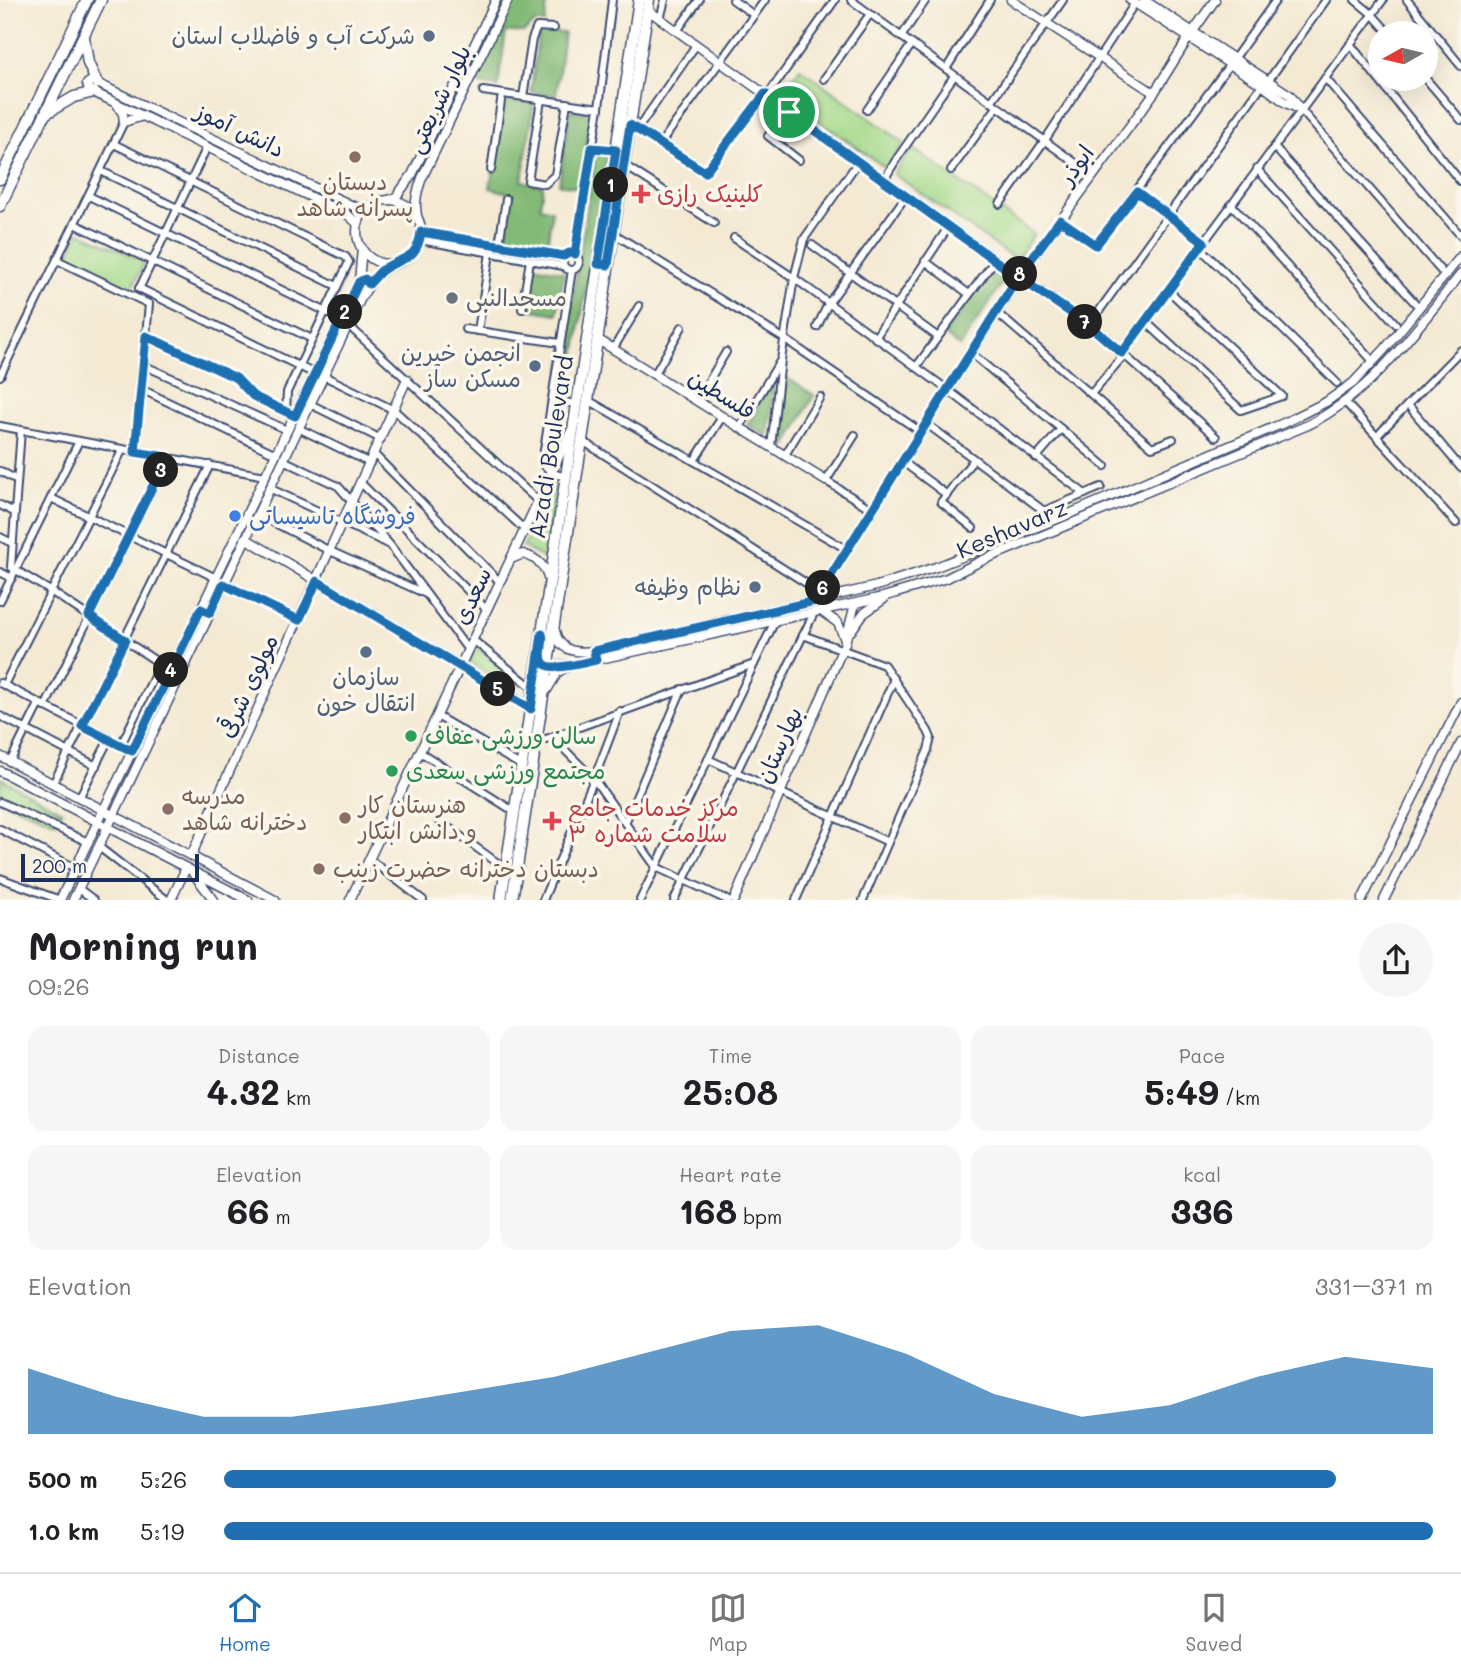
<!DOCTYPE html>
<meta charset="utf-8">
<style>
:root{--surface:#fff;--page:#f6f6f6;--text:#202124;--muted:#757577;--line:#e0e0e0;--accent:#1f6fb2}
body{margin:0;font-family:Mali,"Playpen Sans Arabic",sans-serif;background:var(--page);color:var(--text);height:100vh;display:flex;flex-direction:column;font-size:26px;white-space:nowrap}
*{box-sizing:border-box;margin:0}
p{font-size:23px;color:var(--muted)}
.icon{flex:none;width:38px;height:38px;fill:none;stroke:currentColor;stroke-width:2;stroke-linecap:round;stroke-linejoin:round}
.map{position:relative;height:900px;overflow:hidden}
.side{display:flex;flex-direction:column;background:var(--surface);flex:1}
.side>*{flex:none}
.needle{width:46px;rotate:262deg}
.fabs{position:absolute;left:1368px;top:21px;display:grid;gap:14px}
.fabs a{display:grid;place-items:center;width:70px;height:70px;border-radius:50%;background:var(--surface);box-shadow:0 7px 28px #0002;font-size:35px}
.scale{position:absolute;left:21px;bottom:18px;width:178px;box-sizing:border-box;padding-left:7px;border:4px solid #1b2f5e;border-top:0;font-size:19px;line-height:24px;white-space:nowrap;color:#1b2f5e;-webkit-text-stroke:5px #fbf7ec;paint-order:stroke}
.pin{position:absolute;display:grid;place-items:center;width:60px;height:60px;color:#fff;margin:-30px;border:4px solid #fff;border-radius:50%;box-shadow:0 2px 7px #0007}
.km{position:absolute;width:35px;height:35px;margin:-18px;border-radius:50%;background:#222;color:#fff;font-size:19px;line-height:35px;text-align:center}
.round{display:grid;place-items:center;flex:none;width:74px;height:74px;border-radius:37px;background:var(--page)}
.summary{display:flex;align-items:center;justify-content:space-between;height:119px;padding:0 28px}
h1{font-size:38px;font-weight:700;line-height:52px}
.figures{display:grid;grid-template-columns:repeat(3,1fr);gap:10px;height:119px;padding:7px 28px}
.figures div{display:grid;align-content:center;border-radius:18px;background:var(--page);text-align:center}
.figures b{font-size:35px;font-weight:700}
.figures small{font-size:19px;font-weight:400}
.figures p{font-size:19px}
.chart{height:196px;padding:14px 28px}
.chart p{display:flex;justify-content:space-between}
.chart svg{width:100%;height:126px;margin-top:7px;fill:var(--accent);opacity:.7}
ul{padding:0 28px;list-style:none;font-size:23px}
li{display:grid;grid-template-columns:112px 84px 1fr;align-items:center;height:52px}
li i{height:18px;border-radius:9px;background:var(--accent)}
.tabs{display:flex;justify-content:space-around;align-items:center;height:98px;border-top:2px solid var(--line);background:var(--surface);font-size:19px;color:var(--muted)}
.tabs a{display:grid;justify-items:center;gap:4px}
.tabs .on{color:var(--accent)}
.map>svg:first-child{display:block}
.green{fill:#a4d98a;stroke:#608474;stroke-width:2}
.forest{fill:#83b976;stroke:#4f746a;stroke-width:2}
.lines{fill:none;stroke-linecap:round;stroke-linejoin:round}
.street-casing{stroke:#3c4b70;stroke-width:10}
.secondary-casing{stroke:#3c4b70;stroke-width:11}
.primary-casing{stroke:#3c4b70;stroke-width:13}
.street{stroke:#fff;stroke-width:6}
.secondary{stroke:#fff;stroke-width:8}
.primary{stroke:#fff;stroke-width:10}
.route-casing{stroke:#fff;stroke-width:14}
.route{stroke:#1f6fb2;stroke-width:9}
.service-dot{fill:#5c6f8a;stroke:#fbf7ec;stroke-width:2.5}
.education-dot{fill:#8d6e63;stroke:#fbf7ec;stroke-width:2.5}
.health-dot{fill:#e0444e;stroke:#fbf7ec;stroke-width:2.5}
.worship-dot{fill:#6b7280;stroke:#fbf7ec;stroke-width:2.5}
.shop-dot{fill:#3f7fe0;stroke:#fbf7ec;stroke-width:2.5}
.leisure-dot{fill:#2e9e5b;stroke:#fbf7ec;stroke-width:2.5}
.labels{text-anchor:middle;stroke-width:7;stroke-linejoin:round;paint-order:stroke}
.service-label{font-size:23px;fill:#4e5e75;stroke:#fbf7ec;text-anchor:end}
.street-label{font-size:23px;fill:#1b2f5e;stroke:#fbf7ec}
.education-label{font-size:23px;fill:#785e54;stroke:#fbf7ec;text-anchor:start}
.health-label{font-size:23px;fill:#be3a42;stroke:#fbf7ec;text-anchor:start}
.worship-label{font-size:23px;fill:#5b616d;stroke:#fbf7ec;text-anchor:start}
.shop-label{font-size:23px;fill:#366cbe;stroke:#fbf7ec;text-anchor:start}
.leisure-label{font-size:23px;fill:#27864d;stroke:#fbf7ec;text-anchor:start}
</style>
<div class="map">
<svg width="1461" height="900" viewBox="0 0 1461 900">
<rect width="100%" height="100%" fill="#fbf7ec"/>
<filter id="ink" filterUnits="userSpaceOnUse"><feTurbulence type="fractalNoise" baseFrequency=".0143" numOctaves="2"/><feDisplacementMap in="SourceGraphic" scale="14" xChannelSelector="R" yChannelSelector="G"/><feConvolveMatrix kernelMatrix="1 2 1 2 8 2 1 2 1" color-interpolation-filters="sRGB"/></filter>
<filter id="wash" filterUnits="userSpaceOnUse"><feTurbulence type="fractalNoise" baseFrequency=".00686" numOctaves="4" result="noise"/><feDisplacementMap in="SourceGraphic" scale="28" xChannelSelector="R" yChannelSelector="G"/><feGaussianBlur stdDeviation="1.57" result="paint"/><feColorMatrix in="noise" values="0 0 0 0 0 0 0 0 0 0 0 0 0 0 0 0 0 1.4 0 .05"/><feComposite in="paint" operator="in"/></filter>
<g filter="url(#wash)">
<rect width="100%" height="100%" fill="#f4ead4"/>
<!-- green -->
<g class="green">
<path d="M 800,68 L 904,143 L 886,168 L 781,94 Z"/>
<path d="M 912,148 L 1034,234 L 1016,260 L 894,174 Z"/>
<path d="M 79,232 L 145,261 L 131,290 L 67,259 Z"/>
<path d="M 557,477 L 545,559 L 523,547 Z"/>
<path d="M 476,647 L 517,681 L 519,686 L 512,687 L 469,662 Z"/>
<path d="M 0,778 L 62,811 L 57,823 L 0,800 Z"/>
</g>
<!-- forest -->
<g class="forest">
<path d="M 511,0 L 547,0 L 545,23 L 535,23 L 524,32 L 506,32 L 498,87 L 472,83 Z"/>
<path d="M 539,30 L 564,33 L 556,96 L 531,92 Z"/>
<path d="M 504,99 L 534,104 L 522,181 L 543,186 L 540,207 L 552,210 L 547,248 L 505,241 L 512,194 L 490,188 Z"/>
<path d="M 570,110 L 591,114 L 580,188 L 559,184 Z"/>
<path d="M 596,152 L 608,153 L 568,400 L 557,398 Z"/>
<path d="M 996,264 L 1008,274 L 960,347 L 944,335 Z"/>
<path d="M 534,266 L 564,272 L 557,314 L 527,309 Z"/>
<path d="M 786,377 L 814,395 L 787,445 L 780,443 Z"/>
<path d="M 773,380 L 774,382 L 768,436 L 747,425 Z"/>
</g>
</g>
<g filter="url(#ink)">
<g class="lines">
<defs>
<g id="street">
<path d="M 733,0 L 754,15"/>
<path d="M 851,0 L 1092,175"/>
<path d="M 1355,0 L 1372,14 L 1389,33"/>
<path d="M 1407,0 L 1461,66"/>
<path d="M 660,19 L 665,0"/>
<path d="M 677,31 L 699,0"/>
<path d="M 901,37 L 926,0"/>
<path d="M 1350,44 L 1460,181 L 1461,179"/>
<path d="M 1234,59 L 1276,0"/>
<path d="M 946,69 L 990,0"/>
<path d="M 1325,78 L 1461,236"/>
<path d="M 824,79 L 870,14"/>
<path d="M 1426,79 L 1461,120"/>
<path d="M 1268,81 L 1326,0"/>
<path d="M 483,91 L 599,108"/>
<path d="M 767,96 L 835,0"/>
<path d="M 523,97 L 532,39 L 537,27 L 554,28"/>
<path d="M 541,100 L 528,181 L 545,184 L 555,175 L 567,103"/>
<path d="M 991,102 L 1063,0"/>
<path d="M 867,110 L 912,44"/>
<path d="M 1301,110 L 1441,271"/>
<path d="M 789,112 L 768,136 L 799,160"/>
<path d="M 630,125 L 705,172 L 765,94"/>
<path d="M 637,130 L 696,45"/>
<path d="M 114,144 L 346,257 L 349,262 L 287,392 L 286,411"/>
<path d="M 660,144 L 765,0"/>
<path d="M 1274,147 L 1415,303"/>
<path d="M 592,148 L 616,151"/>
<path d="M 624,165 L 714,223"/>
<path d="M 1257,169 L 1396,324"/>
<path d="M 491,170 L 502,94"/>
<path d="M 951,170 L 997,107"/>
<path d="M 101,171 L 337,286"/>
<path d="M 884,180 L 896,160 L 954,76"/>
<path d="M 1137,192 L 1204,242"/>
<path d="M 89,196 L 341,319"/>
<path d="M 1000,204 L 1045,140 L 1135,3"/>
<path d="M 1231,204 L 1371,359"/>
<path d="M 1060,220 L 1096,245 L 1230,64"/>
<path d="M 75,224 L 312,339"/>
<path d="M 421,232 L 564,256"/>
<path d="M 613,233 L 786,340 L 921,432"/>
<path d="M 734,238 L 794,278 L 948,390 L 1085,494"/>
<path d="M 420,240 L 563,266"/>
<path d="M 499,245 L 506,199"/>
<path d="M 812,245 L 938,337"/>
<path d="M 1199,247 L 1337,383"/>
<circle cx="571" cy="262" r="8"/>
<path d="M 575,254 L 599,108 L 612,0"/>
<path d="M 57,260 L 149,304 L 135,451"/>
<path d="M 925,261 L 969,294"/>
<path d="M 139,288 L 315,374"/>
<path d="M 139,289 L 207,147"/>
<path d="M 522,309 L 530,260"/>
<path d="M 996,312 L 1152,447 L 1173,439"/>
<path d="M 1145,321 L 1241,410 L 1282,396 L 1168,290"/>
<path d="M 348,325 L 539,502"/>
<path d="M 1089,325 L 1262,85"/>
<path d="M 817,327 L 828,304 L 906,196"/>
<path d="M 465,329 L 560,343"/>
<path d="M 478,331 L 490,253"/>
<path d="M 146,336 L 236,378 L 253,396 L 286,412"/>
<path d="M 875,338 L 949,226"/>
<path d="M 613,349 L 639,306"/>
<path d="M 971,353 L 1105,466"/>
<path d="M 143,365 L 287,430"/>
<path d="M 916,367 L 995,260"/>
<path d="M 654,375 L 682,327"/>
<path d="M 0,376 L 124,122"/>
<path d="M 324,376 L 394,410 L 525,530"/>
<path d="M 141,389 L 276,454"/>
<path d="M 1091,394 L 1124,355"/>
<path d="M 552,400 L 577,404"/>
<path d="M 588,400 L 848,550"/>
<path d="M 697,401 L 726,352"/>
<path d="M 1345,402 L 1456,523"/>
<path d="M 310,404 L 381,439"/>
<path d="M 1408,405 L 1461,468"/>
<path d="M 927,424 L 1044,511 L 1101,487"/>
<path d="M 0,426 L 265,476"/>
<path d="M 740,427 L 780,361"/>
<path d="M 298,428 L 370,463"/>
<path d="M 21,430 L 11,567 L 52,592 L 171,671"/>
<path d="M 855,435 L 826,481 L 873,510"/>
<path d="M 1377,436 L 1461,350"/>
<path d="M 1216,437 L 1122,353 L 1383,0"/>
<path d="M 581,440 L 820,592"/>
<path d="M 771,447 L 781,360 L 794,278 L 804,239 L 858,162"/>
<path d="M 374,454 L 500,582"/>
<path d="M 785,455 L 820,397"/>
<path d="M 1036,458 L 1061,429"/>
<path d="M 283,460 L 338,486 L 390,545 L 468,650"/>
<path d="M 694,461 L 722,417"/>
<path d="M 903,462 L 947,495"/>
<path d="M 0,471 L 17,480"/>
<path d="M 566,477 L 552,473 L 542,463 L 572,270"/>
<path d="M 361,483 L 487,610"/>
<path d="M 269,488 L 388,544"/>
<path d="M 51,498 L 216,578"/>
<path d="M 0,505 L 14,512"/>
<path d="M 257,514 L 330,551 L 426,594"/>
<path d="M 973,528 L 941,502 L 974,459"/>
<path d="M 0,537 L 12,543"/>
<path d="M 0,572 L 12,578"/>
<path d="M 223,584 L 299,620"/>
<path d="M 0,601 L 79,441"/>
<path d="M 803,635 L 884,665 L 928,731 L 931,738 L 928,750 L 863,900"/>
<path d="M 473,640 L 534,689"/>
<path d="M 0,683 L 132,751"/>
<path d="M 4,685 L 123,449"/>
<path d="M 45,707 L 168,458"/>
<path d="M 0,716 L 96,766"/>
<path d="M 437,716 L 522,766"/>
<path d="M 552,737 L 594,779 L 656,867 L 727,900"/>
<path d="M 535,743 L 754,664"/>
<path d="M 121,745 L 160,664"/>
<path d="M 420,752 L 515,812"/>
<path d="M 708,759 L 888,842"/>
<path d="M 10,762 L 39,704"/>
<path d="M 53,784 L 210,465"/>
<path d="M 79,798 L 109,739"/>
<path d="M 0,802 L 88,842"/>
<path d="M 438,820 L 506,869"/>
<path d="M 625,823 L 682,689"/>
<path d="M 0,829 L 75,868"/>
<path d="M 99,847 L 167,900"/>
<path d="M 369,859 L 423,900"/>
<path d="M 0,878 L 60,900"/>
<path d="M 79,889 L 94,900"/>
<path d="M 543,900 L 594,779 L 620,711"/>
<path d="M 640,900 L 775,621"/>
<path d="M 674,900 L 814,613"/>
<path d="M 796,900 L 894,679"/>
</g>
<g id="secondary">
<path d="M 1011,0 L 1154,93"/>
<path d="M 1130,0 L 1262,85 L 1286,103 L 1301,110 L 1290,95 L 1144,0"/>
<path d="M 648,10 L 1019,277 L 1089,325 L 1122,353"/>
<path d="M 117,104 L 123,114 L 124,122 L 143,116"/>
<path d="M 389,200 L 396,197 L 412,175 L 496,0"/>
<circle cx="389" cy="232" r="32"/>
<path d="M 417,216 C 414,202 417,192 422,178 L 508,0"/>
<path d="M 358,224 L 348,215 L 89,90 L 87,84 L 91,81 L 97,83 L 353,206 L 366,210"/>
<path d="M 597,339 L 826,481"/>
<path d="M 245,538 L 531,708"/>
<path d="M 511,559 L 523,554 C 539,559 545,566 549,581"/>
<path d="M 815,601 L 1019,277 L 1154,93 L 1189,37 L 1215,0"/>
<path d="M 821,611 L 838,623 L 845,640"/>
<path d="M 555,631 C 560,652 576,653 594,651 L 877,586 L 936,567 L 1062,517 L 1286,422 L 1326,402 L 1353,383 L 1384,350 L 1461,256"/>
<path d="M 851,631 L 863,614 L 884,599"/>
<path d="M 547,690 L 558,672 L 568,666 L 883,597 L 947,578 L 981,561 L 1308,425 C 1373,392 1416,329 1461,274"/>
<path d="M 0,756 L 275,900"/>
<path d="M 0,771 L 248,900"/>
<path d="M 191,856 L 407,379"/>
<path d="M 193,873 L 214,900"/>
<path d="M 60,900 L 359,282 L 362,248"/>
<path d="M 73,900 L 361,298 C 372,280 378,271 398,263"/>
<path d="M 171,900 L 186,868"/>
<path d="M 350,900 L 571,431"/>
<path d="M 734,900 L 845,643 L 855,604"/>
<path d="M 1362,900 L 1461,702"/>
<path d="M 1384,900 L 1461,743"/>
</g>
<g id="primary">
<path d="M 84,37 L 88,63 L 97,83"/>
<path d="M 47,113 L 74,97 L 94,92"/>
<path d="M 0,179 L 87,0"/>
<path d="M 0,206 L 101,0"/>
<path d="M 543,662 L 550,667 L 568,666"/>
<path d="M 501,900 L 639,0"/>
<path d="M 512,900 L 649,0"/>
</g>
</defs>
<!-- street casing -->
<use href="#street" class="street-casing"/>
<!-- secondary casing -->
<use href="#secondary" class="secondary-casing"/>
<!-- primary casing -->
<use href="#primary" class="primary-casing"/>
<!-- street -->
<use href="#street" class="street"/>
<!-- secondary -->
<use href="#secondary" class="secondary"/>
<!-- primary -->
<use href="#primary" class="primary"/>
</g>
</g>
<g class="lines" filter="url(#ink)">
<defs>
<path id="route" d="M 789,112 L 765,94 L 705,172 L 630,125 L 608,265 L 598,264 L 616,150 L 592,148 L 575,254 L 569,253 L 564,256 L 421,232 C 417,263 400,256 381,271 C 377,275 373,280 369,284 L 365,279 L 359,282 L 295,416 L 253,396 L 236,378 L 146,336 L 135,452 L 167,457 L 89,616 L 125,640 L 82,726 L 132,751 L 201,609 L 210,613 L 223,584 L 299,620 L 317,581 L 531,709 L 542,634 C 545,643 538,654 543,662 C 548,673 586,662 596,660 L 594,651 L 815,601 L 1018,277 L 1089,325 L 1122,353 L 1204,242 L 1137,192 L 1096,245 L 1060,220 L 1018,277 L 789,112"/>
</defs>
<!-- route casing -->
<use href="#route" class="route-casing"/>
<!-- route -->
<use href="#route" class="route"/>
</g>
<!-- markers -->
<g class="service-dot">
<circle cx="429" cy="36" r="7"/>
<circle cx="535" cy="366" r="7"/>
<circle cx="755" cy="587" r="7"/>
<circle cx="366" cy="652" r="7"/>
</g>
<g class="education-dot">
<circle cx="355" cy="157" r="7"/>
<circle cx="168" cy="809" r="7"/>
<circle cx="345" cy="818" r="7"/>
<circle cx="319" cy="869" r="7"/>
</g>
<g class="health-dot">
<path d="M637.5 183.5h7v7h7v7h-7v7h-7v-7h-7v-7h7z"/>
<path d="M548.5 810.5h7v7h7v7h-7v7h-7v-7h-7v-7h7z"/>
</g>
<circle class="worship-dot" cx="452" cy="298" r="7"/>
<circle class="shop-dot" cx="235" cy="516" r="7"/>
<g class="leisure-dot">
<circle cx="411" cy="736" r="7"/>
<circle cx="392" cy="771" r="7"/>
</g>
<g class="labels">
<!-- service labels -->
<g class="service-label">
<text x="415" y="44">شرکت آب و فاضلاب استان</text>
<text x="521" y="361">انجمن خیرین<tspan x="521" dy="26">مسکن ساز</tspan></text>
<text x="741" y="595">نظام وظیفه</text>
<text x="366" y="685" text-anchor="middle">سازمان<tspan x="366" dy="26">انتقال خون</tspan></text>
</g>
<!-- street labels -->
<g class="street-label">
<text transform="translate(439 99) rotate(-64)" y="8">بلوار شریعتی</text>
<text transform="translate(240 130) rotate(26)" y="8">دانش آموز</text>
<text transform="translate(1076 165) rotate(-54)" y="8">ابوذر</text>
<text transform="translate(722 394) rotate(32)" y="8">فلسطین</text>
<text transform="translate(551 447) rotate(-81)" y="8">Azadi Boulevard</text>
<text transform="translate(1012 529) rotate(-23)" y="8">Keshavarz</text>
<text transform="translate(472 596) rotate(-65)" y="8">سعدی</text>
<text transform="translate(248 686) rotate(-65)" y="8">مولوی شرقی</text>
<text transform="translate(779 745) rotate(-66)" y="8">بهارستان</text>
</g>
<!-- education labels -->
<g class="education-label">
<text x="355" y="190" text-anchor="middle">دبستان<tspan x="355" dy="26">پسرانه شاهد</tspan></text>
<text x="182" y="804">مدرسه<tspan x="182" dy="26">دخترانه شاهد</tspan></text>
<text x="359" y="813">هنرستان کار<tspan x="359" dy="26">و دانش ابتکار</tspan></text>
<text x="333" y="877">دبستان دخترانه حضرت زینب</text>
</g>
<!-- health labels -->
<g class="health-label">
<text x="657" y="202">کلینیک رازی</text>
<text x="568" y="816">مرکز خدمات جامع<tspan x="568" dy="26">سلامت شماره ۳</tspan></text>
</g>
<!-- worship labels -->
<g class="worship-label">
<text x="466" y="306">مسجدالنبی</text>
</g>
<!-- shop labels -->
<g class="shop-label">
<text x="249" y="524">فروشگاه تاسیساتی</text>
</g>
<!-- leisure labels -->
<g class="leisure-label">
<text x="425" y="744">سالن ورزشی عفاف</text>
<text x="406" y="779">مجتمع ورزشی سعدی</text>
</g>
</g>
</svg>
<div class="fabs">
<a><svg class="needle" viewBox="-14 -14 28 28"><path d="M0-13l5 13h-10z" fill="#e53935"/><path d="M0 13l5-13h-10z" fill="#757577"/></svg></a>
</div>
<div class="scale">200 m</div>
<div class="pin" style="left:789px;top:112px;background:#1e9e55"><svg class="icon" aria-label="arrive" viewBox="0 0 24 24"><path d="M6 21V4h12l-3 4 3 4H6"/></svg></div>
<b class="km" style="left:611px;top:185px">1</b>
<b class="km" style="left:345px;top:312px">2</b>
<b class="km" style="left:161px;top:470px">3</b>
<b class="km" style="left:171px;top:670px">4</b>
<b class="km" style="left:498px;top:689px">5</b>
<b class="km" style="left:823px;top:588px">6</b>
<b class="km" style="left:1085px;top:322px">7</b>
<b class="km" style="left:1020px;top:274px">8</b>
</div>
<section class="side">
<div class="summary"><div><h1>Morning run</h1><p>09:26</p></div><a class="round"><svg class="icon" aria-label="share" viewBox="0 0 24 24"><path d="M12 15V3M7 8l5-5 5 5M5 13v7h14v-7"/></svg></a></div>
<div class="figures">
<div><p>Distance</p><b>4.32<small> km</small></b></div>
<div><p>Time</p><b>25:08</b></div>
<div><p>Pace</p><b>5:49<small> /km</small></b></div>
</div>
<div class="figures">
<div><p>Elevation</p><b>66<small> m</small></b></div>
<div><p>Heart rate</p><b>168<small> bpm</small></b></div>
<div><p>kcal</p><b>336</b></div>
</div>
<div class="chart"><p><span>Elevation</span>331–371 m</p>
<svg viewBox="0 0 160 44" preserveAspectRatio="none"><path d="M0 44V21L10 31L20 38L30 38L40 34L50 29L60 24L70 16L80 8L90 6L100 16L110 30L120 38L130 34L140 24L150 17L160 21V44z"/></svg>
</div>
<ul>
<li><b>500 m</b>5:26<i style="width:92%"></i></li>
<li><b>1.0 km</b>5:19<i style="width:100%"></i></li>
</ul>
</section>
<nav class="tabs">
<a class="on"><svg class="icon" aria-label="home" viewBox="0 0 24 24"><path d="M3 11l9-7 9 7M6 9v11h12V9"/></svg>Home</a>
<a><svg class="icon" aria-label="map" viewBox="0 0 24 24"><path d="M3 6l6-2 6 2 6-2v14l-6 2-6-2-6 2zM9 4v14M15 6v14"/></svg>Map</a>
<a><svg class="icon" aria-label="saved" viewBox="0 0 24 24"><path d="M7 4h10v16l-5-4-5 4z"/></svg>Saved</a>
</nav>
